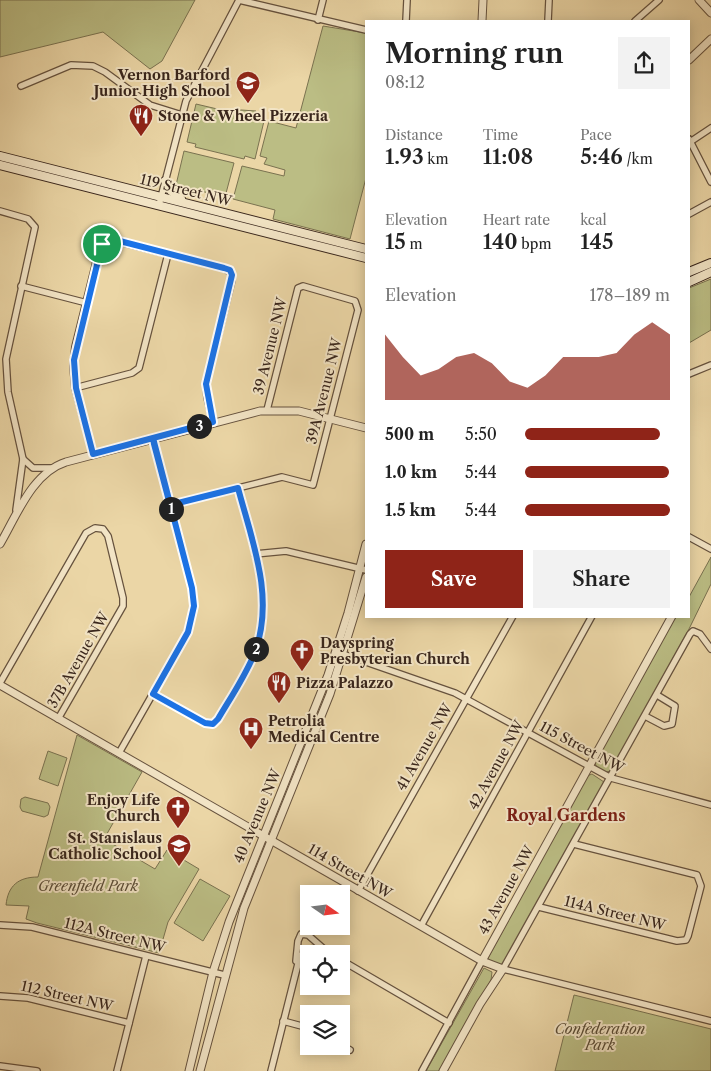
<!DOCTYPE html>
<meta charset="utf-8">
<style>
:root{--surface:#fff;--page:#f2f2f2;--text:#222;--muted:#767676;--accent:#8f2418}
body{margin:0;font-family:"Libre Caslon Text",serif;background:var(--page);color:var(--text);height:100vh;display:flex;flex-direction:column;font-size:19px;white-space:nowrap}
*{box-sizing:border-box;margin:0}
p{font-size:16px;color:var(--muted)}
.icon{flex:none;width:28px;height:28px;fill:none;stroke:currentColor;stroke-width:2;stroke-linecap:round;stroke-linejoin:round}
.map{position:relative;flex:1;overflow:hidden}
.sheet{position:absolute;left:365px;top:20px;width:325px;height:598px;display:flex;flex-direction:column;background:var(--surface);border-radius:0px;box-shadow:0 2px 12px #0003}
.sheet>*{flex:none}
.needle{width:32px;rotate:104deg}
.tools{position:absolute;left:300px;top:885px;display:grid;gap:10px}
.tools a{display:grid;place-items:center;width:50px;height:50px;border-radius:0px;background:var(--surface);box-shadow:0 2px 12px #0003;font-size:25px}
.pin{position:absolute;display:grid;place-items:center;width:42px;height:42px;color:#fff;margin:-21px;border:2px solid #fff;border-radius:50%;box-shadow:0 1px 5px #0007}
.km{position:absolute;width:25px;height:25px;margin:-12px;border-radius:50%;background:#222;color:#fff;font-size:14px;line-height:25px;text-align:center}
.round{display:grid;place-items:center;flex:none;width:52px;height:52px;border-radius:0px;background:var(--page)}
.headline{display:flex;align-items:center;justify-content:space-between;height:85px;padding:0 20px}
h1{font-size:28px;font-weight:600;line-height:38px}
.figures{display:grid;grid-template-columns:repeat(3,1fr);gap:8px;height:85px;padding:5px 20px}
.figures div{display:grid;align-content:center}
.figures b{font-size:21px;font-weight:600}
.figures small{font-size:14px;font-weight:400}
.figures p{font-size:14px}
.chart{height:140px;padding:10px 20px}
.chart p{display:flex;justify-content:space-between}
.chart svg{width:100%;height:90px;margin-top:5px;fill:var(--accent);opacity:.7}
.cta{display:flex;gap:10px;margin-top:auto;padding:10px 20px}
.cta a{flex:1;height:58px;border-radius:0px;background:var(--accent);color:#fff;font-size:20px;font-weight:600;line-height:58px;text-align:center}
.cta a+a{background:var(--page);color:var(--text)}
ul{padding:0 20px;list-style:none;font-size:16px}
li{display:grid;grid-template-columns:80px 60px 1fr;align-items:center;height:38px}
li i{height:12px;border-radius:6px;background:var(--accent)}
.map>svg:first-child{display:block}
.green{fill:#bbbd84;stroke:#7a7250}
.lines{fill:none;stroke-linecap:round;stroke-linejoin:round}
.minor-casing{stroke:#66523e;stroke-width:8}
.tertiary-casing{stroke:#66523e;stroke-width:9}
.secondary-casing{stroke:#39261c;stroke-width:10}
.minor{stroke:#f2e4c5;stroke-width:5.5}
.tertiary{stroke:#f2e4c5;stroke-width:7}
.secondary{stroke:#f2e4c5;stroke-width:8}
.route-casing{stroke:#fff;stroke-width:10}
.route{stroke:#1a73e8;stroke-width:6}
.labels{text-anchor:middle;stroke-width:4;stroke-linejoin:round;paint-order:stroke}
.poi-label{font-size:14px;font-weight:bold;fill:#39261c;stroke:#f2e4c5;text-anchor:start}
.street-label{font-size:14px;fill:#39261c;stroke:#f2e4c5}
.park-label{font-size:14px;font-style:italic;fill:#5a4c36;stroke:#f2e4c5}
.quarter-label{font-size:16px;font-weight:bold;fill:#7a1f14;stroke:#f2e4c5}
</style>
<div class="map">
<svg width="711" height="1071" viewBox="0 0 711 1071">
<rect width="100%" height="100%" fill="#ebd6a6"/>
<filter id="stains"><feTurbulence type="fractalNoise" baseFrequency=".004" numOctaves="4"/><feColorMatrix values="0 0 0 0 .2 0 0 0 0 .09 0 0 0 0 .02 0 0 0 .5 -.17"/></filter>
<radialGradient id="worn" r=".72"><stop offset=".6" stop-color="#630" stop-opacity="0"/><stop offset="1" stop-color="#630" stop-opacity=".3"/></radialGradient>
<!-- green -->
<g class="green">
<path d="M 0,0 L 195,0 L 162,61 L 150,69 L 103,32 L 0,57 Z"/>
<path d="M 323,26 L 366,33 L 366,178 L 350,239 L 273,219 L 275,210 L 233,199 L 242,166 L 284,176 L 285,170 L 264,164 L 267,158 L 260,156 L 269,121 L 296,128 Z"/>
<path d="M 196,104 L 230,112 L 241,110 L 256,111 L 255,119 L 264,121 L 255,159 L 245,156 L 244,159 L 195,147 L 196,144 L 187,142 Z"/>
<path d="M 184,151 L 234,163 L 225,197 L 176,185 Z"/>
<path d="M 711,279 L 711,330 L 689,343 L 689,288 Z"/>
<path d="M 711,557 L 711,584 L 689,629 L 611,771 L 606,772 L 597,768 L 595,763 L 676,616 L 689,616 L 689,597 Z"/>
<path d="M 77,735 L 142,772 L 104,839 L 155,869 L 167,850 L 199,869 L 168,922 L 159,953 L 37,923 L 26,919 L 29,906 L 6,905 C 8,886 18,877 38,877 Z"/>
<path d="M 48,751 L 67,758 L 58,786 L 39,779 Z"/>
<path d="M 592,774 L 604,782 L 502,965 L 489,960 L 488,958 L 587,776 Z"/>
<path d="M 25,797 L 48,803 L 50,807 L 48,815 L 44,817 L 22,811 L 20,807 L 21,799 Z"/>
<path d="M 200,879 L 230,896 L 203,941 L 174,923 Z"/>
<path d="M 484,968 L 492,972 L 491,980 L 439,1071 L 426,1071 Z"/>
<path d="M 574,995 L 711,1029 L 711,1071 L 555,1071 Z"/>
</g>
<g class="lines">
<defs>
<g id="minor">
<path d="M 239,0 L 366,30"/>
<path d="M 318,20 L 323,0"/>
<path d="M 406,21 L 407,0"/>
<path d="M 548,21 L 549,0"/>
<path d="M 635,21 L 659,0"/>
<path d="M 21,86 L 71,65 L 93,66 L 105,72 L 150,105 L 182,115"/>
<path d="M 689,139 L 711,182"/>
<path d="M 690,142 L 711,128"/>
<path d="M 159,205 L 186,101 L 239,0"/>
<path d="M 0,211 L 28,219 L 35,227 L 6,359 L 8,392 L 23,459 L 16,510"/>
<path d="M 689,214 L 711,202"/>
<path d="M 21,286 L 87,303"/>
<path d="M 689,374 L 711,365"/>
<path d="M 75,388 L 132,373 L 139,368 L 168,254"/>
<path d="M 93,454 L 75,388 L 73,366 L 75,347 L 100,246 L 108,239 L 224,268 L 231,273 L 232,280 L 206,384 L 207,397 L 213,422"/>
<path d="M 23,459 L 33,468 L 52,468"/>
<path d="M 170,505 L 282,477 L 313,485 L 358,310 L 355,301 L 303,286 L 298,288 L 267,410"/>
<path d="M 689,537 L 711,549"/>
<path d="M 255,554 L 286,551 L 366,570"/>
<path d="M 711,649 L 700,634 L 693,631 L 690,634 L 503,969 L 711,1021"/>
<path d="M 340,653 L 455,693 L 611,778 L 711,805"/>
<path d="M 0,683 L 86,533 L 95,528 L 103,529 L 108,536 L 123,598 L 123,606 L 58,719"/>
<path d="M 153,694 L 205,723 L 213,724 L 218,719 C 231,697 246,676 255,652 C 275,597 251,541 238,488"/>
<path d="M 645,716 L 664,726 L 672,724 L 675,706 L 657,695"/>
<path d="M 119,753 L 184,639 C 193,622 195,606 192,588 L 153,438"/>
<path d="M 358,891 L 513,616"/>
<path d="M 539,907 L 677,941 L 686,940 L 688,936 L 701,886 L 697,875 L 574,844"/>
<path d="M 0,925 L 32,927 L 224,975"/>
<path d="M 421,926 L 592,616"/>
<path d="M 341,960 L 449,1023"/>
<path d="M 296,961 L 298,941 L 301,934 L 308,935 L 324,949"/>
<path d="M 0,996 L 28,998 L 129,1023"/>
<path d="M 283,1021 L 309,1028"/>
<path d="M 341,1045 L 350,1050"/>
<path d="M 0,1066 L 37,1071"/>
<path d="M 117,1071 L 146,956"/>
<path d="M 271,1071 L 300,956 C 309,946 320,947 331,954"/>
<path d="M 422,1071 L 482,961"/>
</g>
<g id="tertiary">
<path d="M 699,0 L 711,13"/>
<path d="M 482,21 L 483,0"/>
<path d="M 689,60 L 711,39"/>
<path d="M 0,544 C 17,515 32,473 66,462 L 260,411 L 299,411 L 366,428"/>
<path d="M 0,685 L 482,961 L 503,969 L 480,1004 L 443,1071"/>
<path d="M 482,961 L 672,616"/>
<path d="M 189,1071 L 213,972 L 229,922 L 328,675 L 348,613 L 366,544"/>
<path d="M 200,1071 L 244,908 L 330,694 L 366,577"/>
</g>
<g id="secondary">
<path d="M 0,156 L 366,249"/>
<path d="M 0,165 L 366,258"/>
<path d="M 165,181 L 171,191 L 181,199"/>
<path d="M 689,272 L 711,263"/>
<path d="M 689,282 L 711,272"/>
</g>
</defs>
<!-- minor casing -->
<use href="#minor" class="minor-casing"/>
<!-- tertiary casing -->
<use href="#tertiary" class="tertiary-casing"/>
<!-- secondary casing -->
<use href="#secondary" class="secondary-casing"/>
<!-- minor -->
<use href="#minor" class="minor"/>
<!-- tertiary -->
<use href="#tertiary" class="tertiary"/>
<!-- secondary -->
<use href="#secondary" class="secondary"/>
</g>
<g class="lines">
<defs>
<path id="route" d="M 102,244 L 74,360 L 76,388 L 93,454 L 153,438 L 192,588 L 194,606 L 188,632 L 153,694 L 205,723 L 213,724 L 218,719 C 231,697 246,675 255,652 C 275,597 252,541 238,488 L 170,505 L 154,444 L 153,438 L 213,422 L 206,384 L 232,275 L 230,270 L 224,268 L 112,239 L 106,240 L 102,244"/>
</defs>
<!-- route casing -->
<use href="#route" class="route-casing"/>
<!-- route -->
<use href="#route" class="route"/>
</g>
<!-- icons -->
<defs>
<symbol id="school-pin" viewBox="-11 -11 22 30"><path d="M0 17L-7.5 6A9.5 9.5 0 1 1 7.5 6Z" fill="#8f2418" stroke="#f2e4c5"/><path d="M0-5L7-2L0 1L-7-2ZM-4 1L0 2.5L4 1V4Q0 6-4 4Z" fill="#fff"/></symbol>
<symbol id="restaurant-pin" viewBox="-11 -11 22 30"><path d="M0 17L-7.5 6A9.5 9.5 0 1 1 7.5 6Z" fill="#8f2418" stroke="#f2e4c5"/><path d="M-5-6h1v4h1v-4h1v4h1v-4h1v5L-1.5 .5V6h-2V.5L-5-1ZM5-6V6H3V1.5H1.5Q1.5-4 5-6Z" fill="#fff"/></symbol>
<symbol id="church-pin" viewBox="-11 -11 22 30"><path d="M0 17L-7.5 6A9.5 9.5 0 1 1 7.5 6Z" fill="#8f2418" stroke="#f2e4c5"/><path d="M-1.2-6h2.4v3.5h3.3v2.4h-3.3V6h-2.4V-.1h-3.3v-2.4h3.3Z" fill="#fff"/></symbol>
<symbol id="hospital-pin" viewBox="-11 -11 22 30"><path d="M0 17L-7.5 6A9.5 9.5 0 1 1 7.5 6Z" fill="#8f2418" stroke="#f2e4c5"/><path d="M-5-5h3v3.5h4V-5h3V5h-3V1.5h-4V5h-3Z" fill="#fff"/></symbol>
</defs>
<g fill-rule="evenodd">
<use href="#school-pin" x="234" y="69" width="28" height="38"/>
<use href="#restaurant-pin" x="127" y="102" width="28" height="38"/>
<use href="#church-pin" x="288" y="637" width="28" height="38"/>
<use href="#restaurant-pin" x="265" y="669" width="28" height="38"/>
<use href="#hospital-pin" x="237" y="715" width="28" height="38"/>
<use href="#church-pin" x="164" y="794" width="28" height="38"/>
<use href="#school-pin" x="165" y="832" width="28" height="38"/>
</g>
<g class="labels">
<!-- poi labels -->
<g class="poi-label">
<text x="230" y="80" text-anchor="end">Vernon Barford<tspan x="230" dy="16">Junior High School</tspan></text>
<text x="158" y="121">Stone &amp; Wheel Pizzeria</text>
<text x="320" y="648">Dayspring<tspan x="320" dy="16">Presbyterian Church</tspan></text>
<text x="296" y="688">Pizza Palazzo</text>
<text x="268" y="726">Petrolia<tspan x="268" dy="16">Medical Centre</tspan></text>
<text x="160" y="805" text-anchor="end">Enjoy Life<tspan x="160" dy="16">Church</tspan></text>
<text x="162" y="843" text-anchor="end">St. Stanislaus<tspan x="162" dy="16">Catholic School</tspan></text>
</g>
<!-- street labels -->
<g class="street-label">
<text transform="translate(186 190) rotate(14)" y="5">119 Street NW</text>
<text transform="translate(270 346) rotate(-76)" y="5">39 Avenue NW</text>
<text transform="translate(324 391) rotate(-76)" y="5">39A Avenue NW</text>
<text transform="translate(78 660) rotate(-60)" y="5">37B Avenue NW</text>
<text transform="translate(424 747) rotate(-60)" y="5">41 Avenue NW</text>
<text transform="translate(582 747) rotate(28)" y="5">115 Street NW</text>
<text transform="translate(496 765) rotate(-61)" y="5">42 Avenue NW</text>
<text transform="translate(257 816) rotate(-67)" y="5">40 Avenue NW</text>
<text transform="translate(350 871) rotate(30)" y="5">114 Street NW</text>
<text transform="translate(506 890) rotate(-61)" y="5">43 Avenue NW</text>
<text transform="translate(615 913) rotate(14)" y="5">114A Street NW</text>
<text transform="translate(115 935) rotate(14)" y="5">112A Street NW</text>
<text transform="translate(67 996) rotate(13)" y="5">112 Street NW</text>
</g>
<!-- park labels -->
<g class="park-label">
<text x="88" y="891">Greenfield Park</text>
<text x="600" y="1034">Confederation<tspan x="600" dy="16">Park</tspan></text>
</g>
<!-- quarter labels -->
<g class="quarter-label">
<text x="566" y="821">Royal Gardens</text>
</g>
</g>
<rect width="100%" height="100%" filter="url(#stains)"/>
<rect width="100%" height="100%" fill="url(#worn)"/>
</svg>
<div class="tools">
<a><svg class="needle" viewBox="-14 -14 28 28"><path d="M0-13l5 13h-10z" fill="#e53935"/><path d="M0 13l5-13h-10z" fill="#767676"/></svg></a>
<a><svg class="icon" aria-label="locate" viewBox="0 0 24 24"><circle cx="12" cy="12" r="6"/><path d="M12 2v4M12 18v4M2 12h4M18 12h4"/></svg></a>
<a><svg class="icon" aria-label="layers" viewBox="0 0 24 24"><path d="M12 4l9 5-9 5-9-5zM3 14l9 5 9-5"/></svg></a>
</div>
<div class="pin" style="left:102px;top:244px;background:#1e9e55"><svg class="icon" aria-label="arrive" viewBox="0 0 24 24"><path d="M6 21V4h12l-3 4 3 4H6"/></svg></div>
<b class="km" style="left:171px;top:509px">1</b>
<b class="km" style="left:256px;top:649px">2</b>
<b class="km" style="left:199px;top:426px">3</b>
<section class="sheet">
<div class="headline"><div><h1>Morning run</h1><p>08:12</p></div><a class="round"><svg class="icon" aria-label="share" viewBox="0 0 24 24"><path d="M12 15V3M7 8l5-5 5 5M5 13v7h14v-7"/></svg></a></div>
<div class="figures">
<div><p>Distance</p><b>1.93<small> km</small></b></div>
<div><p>Time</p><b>11:08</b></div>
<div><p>Pace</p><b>5:46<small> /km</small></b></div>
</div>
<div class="figures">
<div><p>Elevation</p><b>15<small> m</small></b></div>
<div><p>Heart rate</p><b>140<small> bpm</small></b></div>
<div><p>kcal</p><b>145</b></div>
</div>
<div class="chart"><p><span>Elevation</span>178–189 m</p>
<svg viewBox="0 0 160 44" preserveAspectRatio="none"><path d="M0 44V12L10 23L20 32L30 29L40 23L50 21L60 26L70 35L80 38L90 32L100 23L110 23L120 23L130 21L140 12L150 6L160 12V44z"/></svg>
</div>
<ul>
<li><b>500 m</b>5:50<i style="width:93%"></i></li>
<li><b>1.0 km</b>5:44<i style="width:99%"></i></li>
<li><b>1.5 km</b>5:44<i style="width:100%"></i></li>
</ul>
<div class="cta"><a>Save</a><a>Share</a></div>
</section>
</div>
